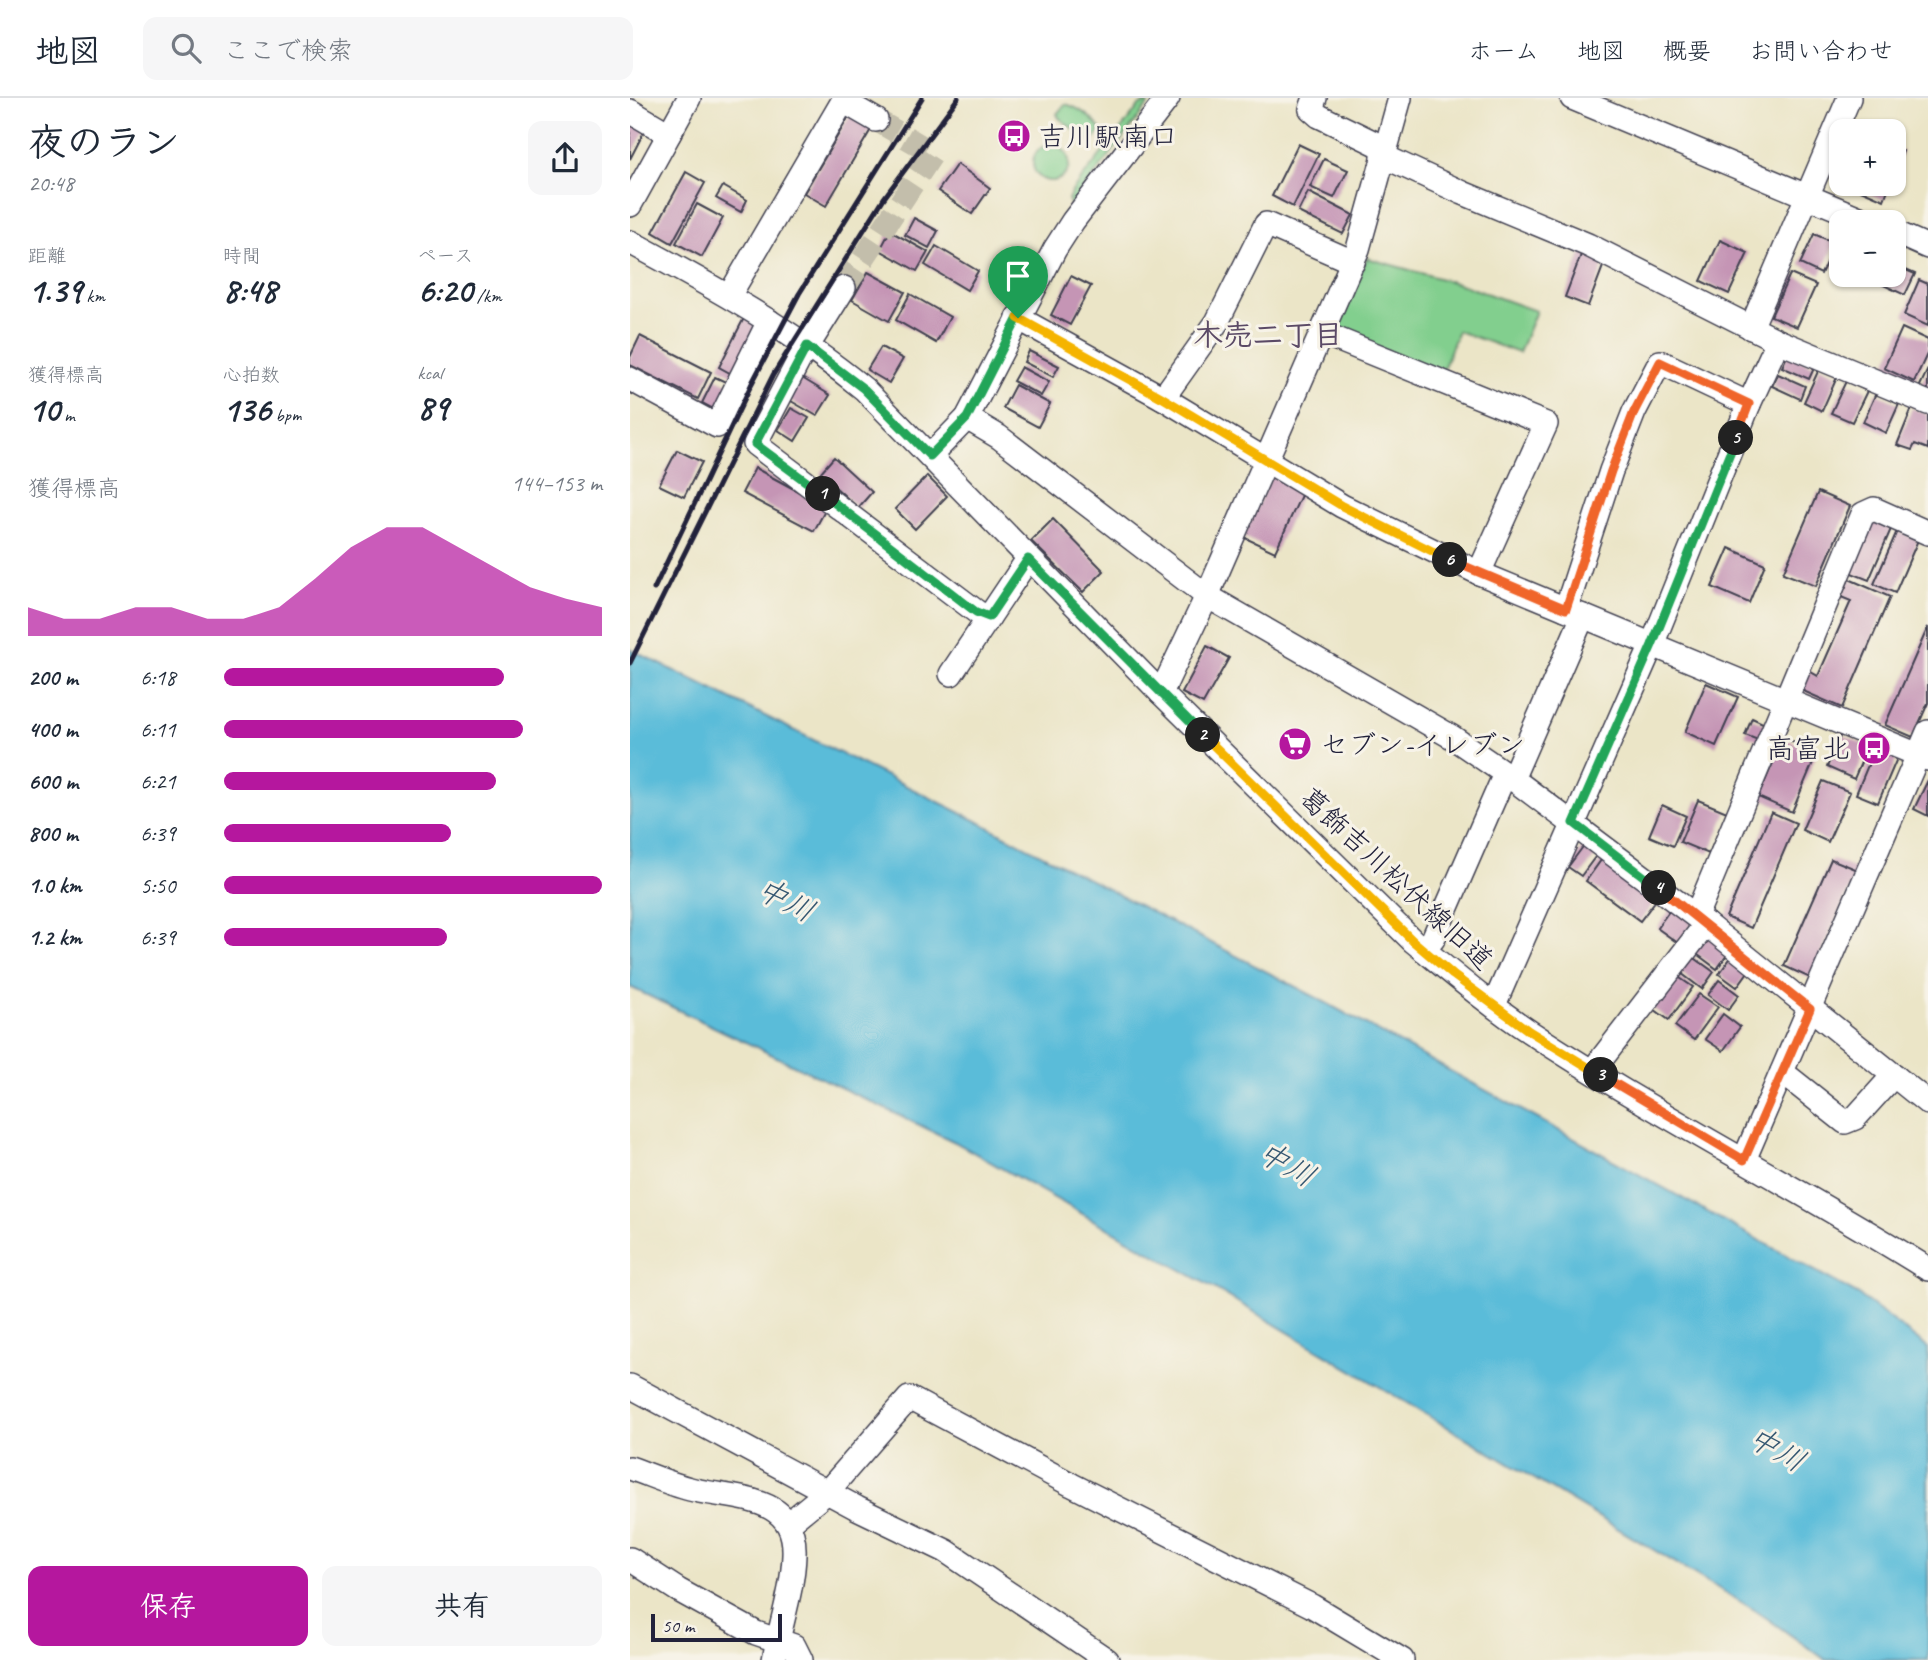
<!DOCTYPE html>
<html lang="ja">
<meta charset="utf-8">
<style>
:root{--surface:#fff;--page:#f6f6f7;--text:#1f2937;--muted:#747a83;--line:#e0e1e3;--accent:#b5179e}
body{margin:0;font-family:Caveat,"Klee One",sans-serif;background:var(--page);color:var(--text);height:100vh;display:flex;flex-direction:column;font-size:26px;white-space:nowrap}
*{box-sizing:border-box;margin:0}
p{font-size:23px;color:var(--muted)}
.icon{flex:none;width:38px;height:38px;fill:none;stroke:currentColor;stroke-width:2;stroke-linecap:round;stroke-linejoin:round}
.map{position:relative;flex:1;overflow:hidden}
.panel{display:flex;flex-direction:column;background:var(--surface);width:630px}
.panel>*{flex:none}
.buttons{position:absolute;left:1199px;top:21px;display:grid;gap:14px}
.buttons a{display:grid;place-items:center;width:77px;height:77px;border-radius:14px;background:var(--surface);box-shadow:0 2px 5px #0004;font-size:35px}
.scale{position:absolute;left:21px;bottom:18px;width:131px;box-sizing:border-box;padding-left:7px;border:4px solid #22223b;border-top:0;font-size:19px;line-height:24px;white-space:nowrap;color:#22223b;-webkit-text-stroke:5px #f7f3e8;paint-order:stroke}
.pin{position:absolute;display:grid;place-items:center;width:60px;height:60px;color:#fff;margin:-72px -30px;border-radius:50% 50% 50% 0;rotate:-45deg;box-shadow:0 0 7px #0007}
.pin .icon{rotate:45deg}
.km{position:absolute;width:35px;height:35px;margin:-18px;border-radius:50%;background:#222;color:#fff;font-size:19px;line-height:35px;text-align:center}
.round{display:grid;place-items:center;flex:none;width:74px;height:74px;border-radius:14px;background:var(--page)}
.head{display:flex;align-items:center;justify-content:space-between;height:119px;padding:0 28px}
h1{font-size:38px;font-weight:600;line-height:52px}
.stats{display:grid;grid-template-columns:repeat(3,1fr);gap:10px;height:119px;padding:7px 28px}
.stats div{display:grid;align-content:center}
.stats b{font-size:35px;font-weight:600}
.stats small{font-size:19px;font-weight:400}
.stats p{font-size:19px}
.chart{height:196px;padding:14px 28px}
.chart p{display:flex;justify-content:space-between}
.chart svg{width:100%;height:126px;margin-top:7px;fill:var(--accent);opacity:.7}
.primary-button{display:flex;gap:14px;margin-top:auto;padding:14px 28px}
.primary-button a{flex:1;height:80px;border-radius:14px;background:var(--accent);color:#fff;font-size:28px;font-weight:600;line-height:80px;text-align:center}
.primary-button a+a{background:var(--page);color:var(--text)}
ul{padding:0 28px;list-style:none;font-size:23px}
li{display:grid;grid-template-columns:112px 84px 1fr;align-items:center;height:52px}
li i{height:18px;border-radius:9px;background:var(--accent)}
header{display:flex;align-items:center;gap:42px;box-sizing:border-box;height:98px;padding:0 35px;background:var(--surface);border-bottom:2px solid var(--line)}
header strong{font-size:33px}
nav{display:flex;gap:38px;margin-inline-start:auto;font-size:24px}
.search{width:490px;height:63px;background:var(--page);display:flex;align-items:center;gap:18px;box-sizing:border-box;padding:0 24px;border-radius:14px;color:var(--muted);font-size:26px}
main{display:flex;flex:1;min-height:0}
.map>svg:first-child{display:block}
.green{fill:#82cf8e;stroke:#527864;stroke-width:2}
.water{fill:#5abcd9;stroke:#3e6f8a;stroke-width:2}
.building{fill:#c595b5}
.lines{fill:none;stroke-linecap:round;stroke-linejoin:round}
.minor-tunnel{stroke:#c3beab;stroke-width:23;stroke-dasharray:23 11;stroke-linecap:butt}
.minor-casing{stroke:#403f50;stroke-width:26}
.minor{stroke:#fff;stroke-width:23}
.rail{stroke:#22223b;stroke-width:5}
.split-1-casing{stroke:#fff;stroke-width:14}
.split-2-casing{stroke:#fff;stroke-width:14}
.split-3-casing{stroke:#fff;stroke-width:14}
.split-4-casing{stroke:#fff;stroke-width:14}
.split-5-casing{stroke:#fff;stroke-width:14}
.split-6-casing{stroke:#fff;stroke-width:14}
.split-7-casing{stroke:#fff;stroke-width:14}
.split-1{stroke:#22a559;stroke-width:9}
.split-2{stroke:#22a559;stroke-width:9}
.split-3{stroke:#f5b400;stroke-width:9}
.split-4{stroke:#f0652b;stroke-width:9}
.split-5{stroke:#22a559;stroke-width:9}
.split-6{stroke:#f0652b;stroke-width:9}
.split-7{stroke:#f5b400;stroke-width:9}
.labels{text-anchor:middle;stroke-width:6;stroke-linejoin:round;paint-order:stroke}
.poi-label{font-size:28px;fill:#22223b;stroke:#f7f3e8;text-anchor:start}
.street-label{font-size:28px;fill:#22223b;stroke:#f7f3e8}
.neighbourhood-label{font-size:30px;font-weight:bold;fill:#5b4a66;stroke:#f7f3e8}
.water-label{font-size:30px;font-style:italic;fill:#365872;stroke:#f7f3e8}
</style>
<header>
<strong>地図</strong>
<div class="search"><svg class="icon" aria-label="search" viewBox="0 0 24 24"><circle cx="10" cy="10" r="6"/><path d="M15 15l6 6"/></svg>ここで検索</div>
<nav><a>ホーム</a><a>地図</a><a>概要</a><a>お問い合わせ</a></nav>
</header>
<main>
<section class="panel">
<div class="head"><div><h1>夜のラン</h1><p>20:48</p></div><a class="round"><svg class="icon" aria-label="share" viewBox="0 0 24 24"><path d="M12 15V3M7 8l5-5 5 5M5 13v7h14v-7"/></svg></a></div>
<div class="stats">
<div><p>距離</p><b>1.39<small> km</small></b></div>
<div><p>時間</p><b>8:48</b></div>
<div><p>ペース</p><b>6:20<small> /km</small></b></div>
</div>
<div class="stats">
<div><p>獲得標高</p><b>10<small> m</small></b></div>
<div><p>心拍数</p><b>136<small> bpm</small></b></div>
<div><p>kcal</p><b>89</b></div>
</div>
<div class="chart"><p><span>獲得標高</span>144–153 m</p>
<svg viewBox="0 0 160 44" preserveAspectRatio="none"><path d="M0 44V34L10 38L20 38L30 34L40 34L50 38L60 38L70 34L80 24L90 13L100 6L110 6L120 13L130 20L140 27L150 31L160 34V44z"/></svg>
</div>
<ul>
<li><b>200 m</b>6:18<i style="width:74%"></i></li>
<li><b>400 m</b>6:11<i style="width:79%"></i></li>
<li><b>600 m</b>6:21<i style="width:72%"></i></li>
<li><b>800 m</b>6:39<i style="width:60%"></i></li>
<li><b>1.0 km</b>5:50<i style="width:100%"></i></li>
<li><b>1.2 km</b>6:39<i style="width:59%"></i></li>
</ul>
<div class="primary-button"><a>保存</a><a>共有</a></div>
</section>
<div class="map">
<svg width="1298" height="1562" viewBox="0 0 1298 1562">
<rect width="100%" height="100%" fill="#f7f3e8"/>
<filter id="ink" filterUnits="userSpaceOnUse"><feTurbulence type="fractalNoise" baseFrequency=".0143" numOctaves="2"/><feDisplacementMap in="SourceGraphic" scale="14" xChannelSelector="R" yChannelSelector="G"/><feConvolveMatrix kernelMatrix="1 2 1 2 8 2 1 2 1" color-interpolation-filters="sRGB"/></filter>
<filter id="wash" filterUnits="userSpaceOnUse"><feTurbulence type="fractalNoise" baseFrequency=".00686" numOctaves="4" result="noise"/><feDisplacementMap in="SourceGraphic" scale="28" xChannelSelector="R" yChannelSelector="G"/><feGaussianBlur stdDeviation="1.57" result="paint"/><feColorMatrix in="noise" values="0 0 0 0 0 0 0 0 0 0 0 0 0 0 0 0 0 1.4 0 .05"/><feComposite in="paint" operator="in"/></filter>
<g filter="url(#wash)">
<rect width="100%" height="100%" fill="#ebe5c7"/>
<!-- green -->
<g class="green">
<path d="M 517,5 L 518,7 L 441,108 L 438,101 L 443,92 L 510,7 Z"/>
<path d="M 435,6 C 448,9 465,21 471,33 L 461,44 L 429,20 L 427,16 Z"/>
<circle cx="421" cy="65" r="18"/>
<path d="M 737,160 L 833,187 L 906,213 L 889,255 L 828,233 L 812,274 L 708,236 L 705,227 Z"/>
</g>
<!-- water -->
<path class="water" d="M 0,551 L 347,723 L 689,901 L 1229,1197 L 1298,1250 L 1298,1562 L 1196,1562 L 1128,1514 L 589,1193 L 325,1044 L 0,889 Z"/>
<g id="blocks">
<!-- building -->
<g class="building">
<path d="M 221,15 L 243,28 L 196,108 L 174,95 Z"/>
<path d="M 0,22 L 16,30 L 0,61 Z"/>
<path d="M 668,46 L 689,56 L 663,109 L 642,98 Z"/>
<path d="M 1264,49 L 1273,53 L 1264,78 Z"/>
<path d="M 694,61 L 718,72 L 704,100 L 680,89 Z"/>
<path d="M 327,66 L 360,90 L 342,116 L 308,93 Z"/>
<path d="M 56,74 L 75,85 L 42,145 L 23,134 Z"/>
<path d="M 1217,86 L 1260,86 L 1254,102 Z"/>
<path d="M 93,88 L 117,102 L 111,114 L 86,100 Z"/>
<path d="M 678,94 L 723,117 L 713,136 L 668,114 Z"/>
<path d="M 67,106 L 93,120 L 72,159 L 46,145 Z"/>
<path d="M 284,120 L 308,133 L 299,150 L 275,137 Z"/>
<path d="M 260,133 L 298,154 L 287,173 L 250,152 Z"/>
<path d="M 1184,136 L 1205,145 L 1191,176 L 1170,166 Z"/>
<path d="M 1090,142 L 1118,155 L 1099,196 L 1071,183 Z"/>
<path d="M 306,148 L 348,173 L 337,192 L 295,167 Z"/>
<path d="M 1211,148 L 1211,172 L 1202,168 Z"/>
<path d="M 952,154 L 975,163 L 958,208 L 935,199 Z"/>
<path d="M 1264,167 L 1285,176 L 1275,197 L 1249,185 L 1252,177 L 1264,177 Z"/>
<path d="M 238,174 L 275,194 L 259,223 L 222,202 Z"/>
<path d="M 1160,176 L 1186,187 L 1167,229 L 1141,218 Z"/>
<path d="M 1223,177 L 1246,177 L 1242,185 Z"/>
<path d="M 441,178 L 461,188 L 440,227 L 421,217 Z"/>
<path d="M 1289,182 L 1298,186 L 1298,228 L 1274,217 Z"/>
<path d="M 280,196 L 320,219 L 306,245 L 266,222 Z"/>
<path d="M 114,220 L 133,229 L 107,279 L 89,269 Z"/>
<path d="M 1272,230 L 1298,242 L 1298,254 L 1284,284 L 1254,270 Z"/>
<path d="M 10,238 L 81,274 L 68,301 L 0,267 L 0,259 Z"/>
<path d="M 251,249 L 273,261 L 259,285 L 237,272 Z"/>
<path d="M 399,253 L 429,268 L 423,279 L 394,264 Z"/>
<path d="M 1158,256 L 1185,268 L 1179,281 L 1152,269 Z"/>
<path d="M 391,269 L 419,284 L 411,298 L 383,283 Z"/>
<path d="M 1190,269 L 1208,277 L 1192,313 L 1174,304 Z"/>
<path d="M 1298,271 L 1298,294 L 1289,290 Z"/>
<path d="M 1148,276 L 1175,288 L 1170,301 L 1142,288 Z"/>
<path d="M 167,277 L 200,297 L 187,318 L 154,299 Z"/>
<path d="M 85,279 L 100,286 L 87,313 L 72,305 Z"/>
<path d="M 1216,283 L 1237,293 L 1222,324 L 1201,315 Z"/>
<path d="M 385,287 L 420,306 L 408,329 L 373,310 Z"/>
<path d="M 1246,295 L 1269,306 L 1256,335 L 1233,324 Z"/>
<path d="M 161,310 L 179,320 L 165,343 L 148,332 Z"/>
<path d="M 1282,310 L 1298,317 L 1298,351 L 1285,346 L 1282,352 L 1267,347 Z"/>
<path d="M 47,352 L 72,364 L 54,399 L 29,387 Z"/>
<path d="M 204,359 L 242,394 L 228,410 L 190,375 Z"/>
<path d="M 125,370 L 197,409 L 184,433 L 112,395 Z"/>
<path d="M 297,378 L 317,398 L 285,431 L 265,411 Z"/>
<path d="M 641,378 L 673,393 L 645,454 L 613,439 Z"/>
<path d="M 1188,394 L 1220,408 L 1186,488 L 1153,475 Z"/>
<path d="M 423,421 L 474,473 L 453,494 L 401,443 Z"/>
<path d="M 1241,422 L 1261,431 L 1239,482 L 1219,474 Z"/>
<path d="M 1267,433 L 1288,442 L 1265,495 L 1244,486 Z"/>
<path d="M 1099,450 L 1135,466 L 1119,505 L 1082,489 Z"/>
<path d="M 1219,481 L 1260,499 L 1212,610 L 1171,592 L 1179,573 L 1188,578 L 1221,503 L 1211,499 Z"/>
<path d="M 1298,529 L 1298,605 L 1283,639 L 1255,627 Z"/>
<path d="M 577,548 L 599,560 L 573,606 L 552,595 Z"/>
<path d="M 1076,585 L 1108,599 L 1086,648 L 1055,634 Z"/>
<path d="M 1122,620 L 1135,626 L 1128,642 L 1115,637 Z"/>
<path d="M 1211,636 L 1238,648 L 1224,681 L 1197,669 Z"/>
<path d="M 1154,640 L 1187,655 L 1162,714 L 1128,699 Z"/>
<path d="M 1246,648 L 1268,658 L 1248,705 L 1226,696 Z"/>
<path d="M 1298,682 L 1298,718 L 1284,711 Z"/>
<path d="M 1193,683 L 1220,694 L 1198,744 L 1172,732 Z"/>
<path d="M 1068,702 L 1097,714 L 1079,756 L 1050,744 Z"/>
<path d="M 1032,707 L 1056,718 L 1043,748 L 1019,738 Z"/>
<path d="M 1141,714 L 1166,725 L 1121,830 L 1096,819 Z"/>
<path d="M 955,746 L 968,755 L 951,778 L 938,769 Z"/>
<path d="M 974,758 L 1029,798 L 1010,823 L 956,783 Z"/>
<path d="M 1201,761 L 1228,772 L 1180,880 L 1154,868 Z"/>
<path d="M 1042,809 L 1063,824 L 1048,845 L 1027,830 Z"/>
<path d="M 1076,837 L 1099,854 L 1087,871 L 1064,854 Z"/>
<path d="M 1059,856 L 1084,874 L 1072,891 L 1047,872 Z"/>
<path d="M 1102,858 L 1120,871 L 1107,889 L 1089,876 Z"/>
<path d="M 1044,876 L 1063,889 L 1039,922 L 1021,909 Z"/>
<path d="M 1089,882 L 1109,897 L 1098,912 L 1078,897 Z"/>
<path d="M 1069,896 L 1088,909 L 1064,942 L 1045,928 Z"/>
<path d="M 1093,916 L 1110,929 L 1093,953 L 1075,941 Z"/>
</g>
</g>
</g>
<g filter="url(#ink)">
<use href="#blocks" fill-opacity="0" stroke="#403f50" stroke-width="2"/>
<g class="lines">
<!-- minor-tunnel -->
<path class="minor-tunnel" d="M 214,190 L 303,55 L 246,22"/>
<defs>
<g id="minor">
<path d="M 685,0 L 681,11 L 689,18 L 755,50"/>
<path d="M 942,0 L 1239,124"/>
<path d="M 0,13 L 39,36"/>
<path d="M 753,58 L 833,95 L 958,147 L 1148,243 L 1298,305"/>
<path d="M 0,107 L 59,0"/>
<path d="M 1264,134 L 1298,149"/>
<path d="M 0,144 C 82,188 162,232 234,291 L 531,595 L 783,843 C 821,874 859,907 900,934 C 1029,1019 1167,1089 1298,1171"/>
<path d="M 214,190 L 169,262 L 125,346 L 347,514 L 359,519"/>
<path d="M 99,198 L 213,3 L 246,22"/>
<path d="M 388,220 L 533,300 L 712,408 L 849,475 L 1298,661"/>
<path d="M 1121,230 L 1219,0"/>
<path d="M 692,235 L 916,326 L 849,475"/>
<path d="M 0,281 L 87,328 L 139,223"/>
<path d="M 533,300 L 587,224 L 636,126 L 723,164"/>
<path d="M 337,320 L 369,339 L 577,498 L 822,639 L 879,678 L 1076,826 L 1298,1005"/>
<path d="M 300,358 L 337,320 L 425,151 L 443,123 L 538,0"/>
<path d="M 936,511 L 981,373 L 1004,314 L 1030,264 L 1119,306"/>
<path d="M 321,576 L 398,461"/>
<path d="M 531,595 L 577,498 L 728,151 L 770,0"/>
<path d="M 1066,818 L 1233,416 L 1244,411 L 1298,435"/>
<path d="M 794,852 L 803,841 L 871,685 L 886,672 L 953,518"/>
<path d="M 864,907 L 1022,547 L 1119,306 L 1148,243"/>
<path d="M 963,972 L 1076,826"/>
<path d="M 1152,974 L 1215,1024 L 1225,1020 L 1264,977"/>
<path d="M 1114,1062 L 1298,634"/>
<path d="M 0,1288 L 227,1410 L 316,1453 L 477,1562"/>
<path d="M 0,1370 C 20,1377 40,1386 60,1391 C 103,1402 167,1395 164,1457 C 163,1492 150,1527 144,1562"/>
<path d="M 159,1425 L 197,1394 L 279,1300 L 442,1387 L 682,1508 L 772,1562"/>
<path d="M 0,1461 L 48,1492 L 126,1535 L 164,1548 L 171,1562"/>
</g>
</defs>
<!-- minor casing -->
<use href="#minor" class="minor-casing"/>
<!-- minor -->
<use href="#minor" class="minor"/>
<!-- rail -->
<g class="rail">
<path d="M 24,491 L 122,285 L 169,196 L 292,0"/>
<path d="M 0,565 L 143,277 L 254,100 L 328,0"/>
</g>
</g>
</g>
<g class="lines" filter="url(#ink)">
<defs>
<path id="split-1" d="M 193,396 L 125,346 L 177,248 L 234,291 L 300,358 L 337,320 L 388,220"/>
<path id="split-2" d="M 193,396 L 346,514 L 359,519 L 398,461 L 573,637"/>
<path id="split-3" d="M 573,637 L 783,843 L 823,877 L 899,933 L 971,977"/>
<path id="split-4" d="M 971,977 L 1114,1062 L 1180,911 L 1029,790"/>
<path id="split-5" d="M 1029,790 L 944,725 L 1022,547 L 1106,340"/>
<path id="split-6" d="M 820,462 L 936,511 L 981,373 L 1004,314 L 1030,264 L 1119,306 L 1106,340"/>
<path id="split-7" d="M 388,220 L 533,300 L 712,408 L 820,462"/>
</defs>
<!-- split-1 casing -->
<use href="#split-1" class="split-1-casing"/>
<!-- split-2 casing -->
<use href="#split-2" class="split-2-casing"/>
<!-- split-3 casing -->
<use href="#split-3" class="split-3-casing"/>
<!-- split-4 casing -->
<use href="#split-4" class="split-4-casing"/>
<!-- split-5 casing -->
<use href="#split-5" class="split-5-casing"/>
<!-- split-6 casing -->
<use href="#split-6" class="split-6-casing"/>
<!-- split-7 casing -->
<use href="#split-7" class="split-7-casing"/>
<!-- split-1 -->
<use href="#split-1" class="split-1"/>
<!-- split-2 -->
<use href="#split-2" class="split-2"/>
<!-- split-3 -->
<use href="#split-3" class="split-3"/>
<!-- split-4 -->
<use href="#split-4" class="split-4"/>
<!-- split-5 -->
<use href="#split-5" class="split-5"/>
<!-- split-6 -->
<use href="#split-6" class="split-6"/>
<!-- split-7 -->
<use href="#split-7" class="split-7"/>
</g>
<!-- icons -->
<defs>
<symbol id="bus-disc" viewBox="-11 -11 22 22"><circle r="9.5" fill="#b5179e" stroke="#f7f3e8"/><path d="M-5-6H5V4H4V6H2V4H-2V6H-4V4H-5ZM-3.5-4V0h7V-4ZM-3.5 1.2v1.5H-2V1.2ZM2 1.2v1.5H3.5V1.2Z" fill="#fff"/></symbol>
<symbol id="supermarket-disc" viewBox="-11 -11 22 22"><circle r="9.5" fill="#b5179e" stroke="#f7f3e8"/><path d="M-6-5.5h2.5l.6 2H6L4.5 2H-2.5L-4.4-4H-6ZM-1.5 3.2a1.3 1.3 0 1 0 .1 0ZM3 3.2a1.3 1.3 0 1 0 .1 0Z" fill="#fff"/></symbol>
</defs>
<g fill-rule="evenodd">
<use href="#bus-disc" x="365" y="19" width="38" height="38"/>
<use href="#supermarket-disc" x="646" y="627" width="38" height="38"/>
<use href="#bus-disc" x="1225" y="631" width="38" height="38"/>
</g>
<g class="labels">
<!-- poi labels -->
<g class="poi-label">
<text x="408" y="48">吉川駅南口</text>
<text x="690" y="656">セブン-イレブン</text>
<text x="1220" y="660" text-anchor="end">高富北</text>
</g>
<!-- street labels -->
<g class="street-label">
<text transform="translate(767 780) rotate(43)" y="10">葛飾吉川松伏線旧道</text>
</g>
<!-- neighbourhood labels -->
<g class="neighbourhood-label">
<text x="638" y="247">木売二丁目</text>
</g>
<!-- water labels -->
<g class="water-label">
<text transform="translate(156 802) rotate(27)" y="10">中川</text>
<text transform="translate(657 1066) rotate(30)" y="10">中川</text>
<text transform="translate(1147 1351) rotate(30)" y="10">中川</text>
</g>
</g>
</svg>
<div class="buttons">
<a>+</a>
<a>−</a>
</div>
<div class="scale">50 m</div>
<div class="pin" style="left:388px;top:220px;background:#1e9e55"><svg class="icon" aria-label="arrive" viewBox="0 0 24 24"><path d="M6 21V4h12l-3 4 3 4H6"/></svg></div>
<b class="km" style="left:193px;top:396px">1</b>
<b class="km" style="left:573px;top:637px">2</b>
<b class="km" style="left:971px;top:977px">3</b>
<b class="km" style="left:1029px;top:790px">4</b>
<b class="km" style="left:1106px;top:340px">5</b>
<b class="km" style="left:820px;top:462px">6</b>
</div>
</main>
